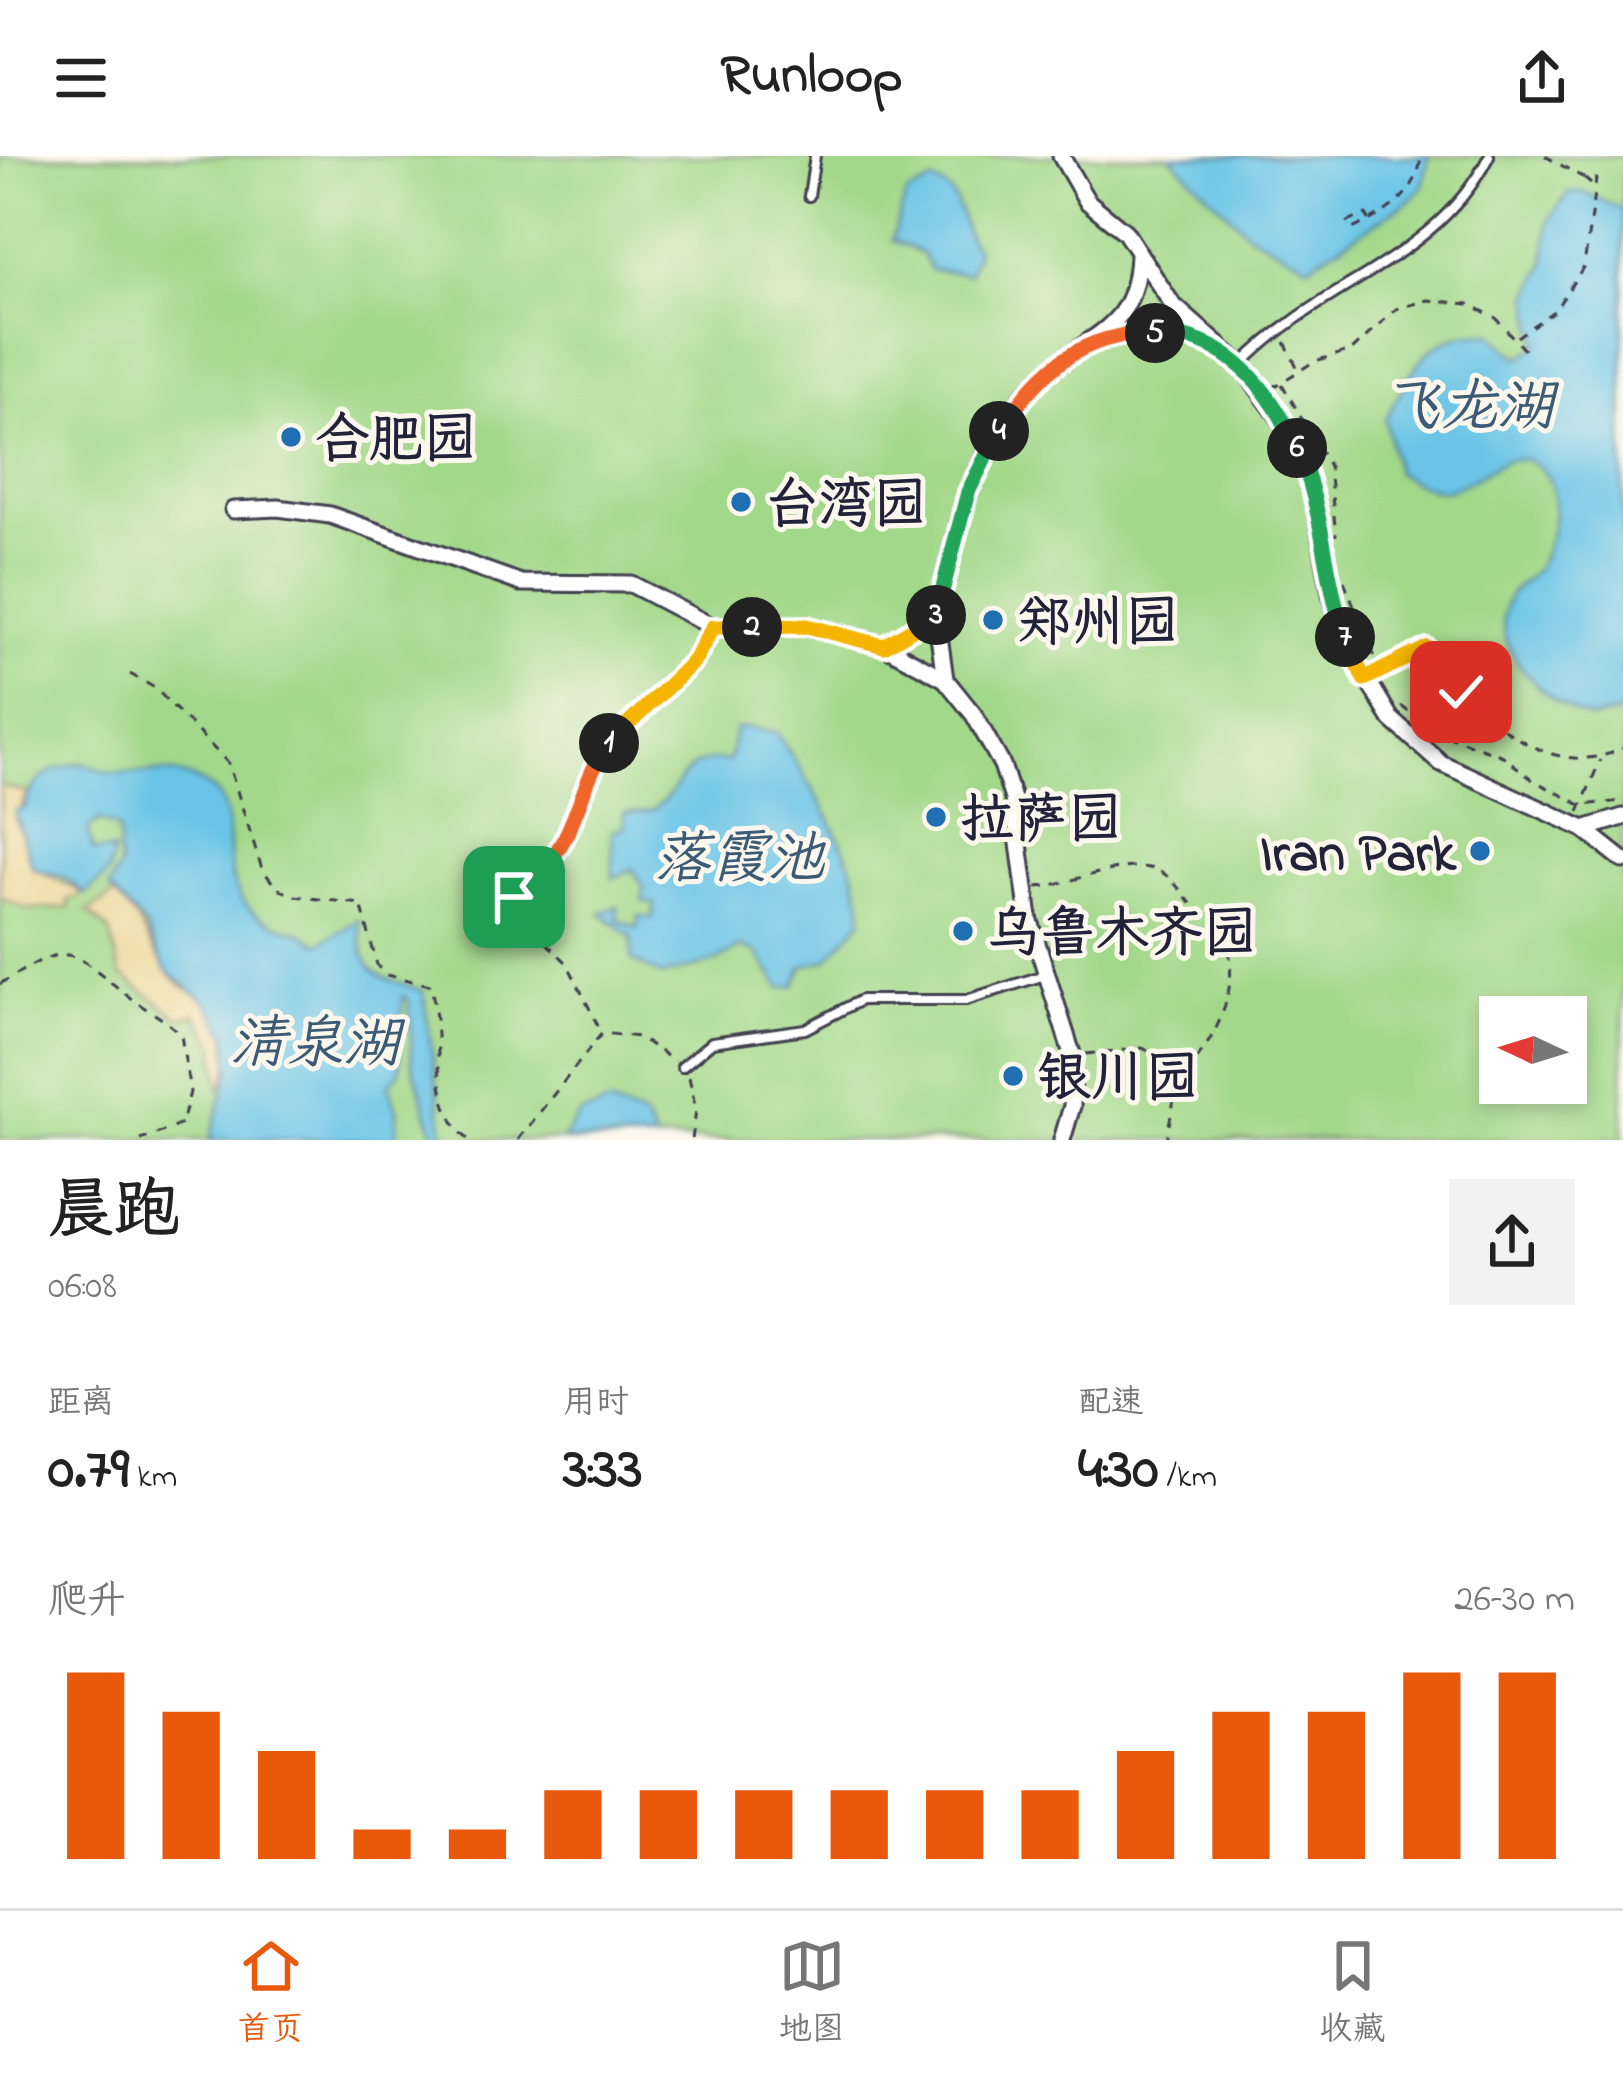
<!DOCTYPE html>
<html lang="zh">
<meta charset="utf-8">
<style>
:root{--surface:#fff;--page:#f2f2f2;--text:#222;--muted:#767676;--line:#e0e0e0;--accent:#ea580c}
body{margin:0;font-family:"Indie Flower","LXGW WenKai TC",sans-serif;background:var(--page);color:var(--text);height:100vh;display:flex;flex-direction:column;font-size:45px;white-space:nowrap}
*{box-sizing:border-box;margin:0}
p{font-size:39px;color:var(--muted)}
.icon{flex:none;width:66px;height:66px;fill:none;stroke:currentColor;stroke-width:2;stroke-linecap:round;stroke-linejoin:round}
.map{position:relative;height:984px;overflow:hidden}
.sheet{display:flex;flex-direction:column;background:var(--surface);flex:1}
.sheet>*{flex:none}
.needle{width:78px;rotate:274deg}
.fabs{position:absolute;left:1479px;top:840px;display:grid;gap:24px}
.fabs a{display:grid;place-items:center;width:108px;height:108px;border-radius:0px;background:var(--surface);box-shadow:0 6px 18px #0003;font-size:60px}
.pin{position:absolute;display:grid;place-items:center;width:102px;height:102px;color:#fff;margin:-51px;border-radius:24px;box-shadow:0 6px 18px #0006}
.km{position:absolute;width:60px;height:60px;margin:-30px;border-radius:50%;background:#222;color:#fff;font-size:33px;line-height:60px;text-align:center}
.round{display:grid;place-items:center;flex:none;width:126px;height:126px;border-radius:0px;background:var(--page)}
.overview{display:flex;align-items:center;justify-content:space-between;height:204px;padding:0 48px}
h1{font-size:66px;font-weight:700;line-height:90px}
.stats{display:grid;grid-template-columns:repeat(3,1fr);gap:18px;height:204px;padding:12px 48px}
.stats div{display:grid;align-content:center}
.stats b{font-size:60px;font-weight:700}
.stats small{font-size:33px;font-weight:400}
.stats p{font-size:33px}
.chart{height:336px;padding:24px 48px}
.chart p{display:flex;justify-content:space-between}
.chart svg{width:100%;height:216px;margin-top:12px;stroke:var(--accent);stroke-width:6}
header{display:flex;justify-content:space-between;align-items:center;height:156px;padding:0 48px;background:var(--surface);font-size:54px;font-weight:700}
.tab-bar{display:flex;justify-content:space-around;align-items:center;height:168px;border-top:3px solid var(--line);background:var(--surface);font-size:33px;color:var(--muted)}
.tab-bar a{display:grid;justify-items:center;gap:6px}
.tab-bar .on{color:var(--accent)}
.map>svg:first-child{display:block}
.green{fill:#a2d889;stroke:#627d62;stroke-width:3;fill-rule:evenodd}
.sand{fill:#eeda9e;stroke:#887e6c;stroke-width:3}
.water{fill:#69c4e7;stroke:#467391;stroke-width:3}
.lines{fill:none;stroke-linecap:round;stroke-linejoin:round}
.lane-casing{stroke:#423f50;stroke-width:14}
.street-casing{stroke:#423f50;stroke-width:21}
.path{stroke:#423f50;stroke-width:3;stroke-dasharray:9 9;stroke-linecap:butt}
.lane{stroke:#fff;stroke-width:8}
.street{stroke:#fff;stroke-width:15}
.split-1-casing{stroke:#fff;stroke-width:24}
.split-2-casing{stroke:#fff;stroke-width:24}
.split-3-casing{stroke:#fff;stroke-width:24}
.split-4-casing{stroke:#fff;stroke-width:24}
.split-5-casing{stroke:#fff;stroke-width:24}
.split-6-casing{stroke:#fff;stroke-width:24}
.split-7-casing{stroke:#fff;stroke-width:24}
.split-8-casing{stroke:#fff;stroke-width:24}
.split-1{stroke:#f0652b;stroke-width:15}
.split-2{stroke:#f5b400;stroke-width:15}
.split-3{stroke:#f5b400;stroke-width:15}
.split-4{stroke:#22a559;stroke-width:15}
.split-5{stroke:#f0652b;stroke-width:15}
.split-6{stroke:#22a559;stroke-width:15}
.split-7{stroke:#22a559;stroke-width:15}
.split-8{stroke:#f5b400;stroke-width:15}
.poi-dot{fill:#1f6fb2;stroke:#fbf7ec;stroke-width:4.5}
.labels{text-anchor:middle;stroke-width:10;stroke-linejoin:round;paint-order:stroke}
.poi-label{font-size:54px;font-weight:bold;fill:#22223b;stroke:#fbf7ec;text-anchor:start}
.water-label{font-size:57px;font-style:italic;fill:#3b5b77;stroke:#fbf7ec}
</style>
<header><svg class="icon" aria-label="menu" viewBox="0 0 24 24"><path d="M4 6h16M4 12h16M4 18h16"/></svg>Runloop<svg class="icon" aria-label="share" viewBox="0 0 24 24"><path d="M12 15V3M7 8l5-5 5 5M5 13v7h14v-7"/></svg></header>
<div class="map">
<svg width="1623" height="984" viewBox="0 0 1623 984">
<rect width="100%" height="100%" fill="#fbf7ec"/>
<filter id="ink" filterUnits="userSpaceOnUse"><feTurbulence type="fractalNoise" baseFrequency=".00833" numOctaves="2"/><feDisplacementMap in="SourceGraphic" scale="24" xChannelSelector="R" yChannelSelector="G"/><feConvolveMatrix kernelMatrix="1 2 1 2 8 2 1 2 1" color-interpolation-filters="sRGB"/></filter>
<filter id="wash" filterUnits="userSpaceOnUse"><feTurbulence type="fractalNoise" baseFrequency=".004" numOctaves="4" result="noise"/><feDisplacementMap in="SourceGraphic" scale="48" xChannelSelector="R" yChannelSelector="G"/><feGaussianBlur stdDeviation="2.7" result="paint"/><feColorMatrix in="noise" values="0 0 0 0 0 0 0 0 0 0 0 0 0 0 0 0 0 1.4 0 .05"/><feComposite in="paint" operator="in"/></filter>
<g filter="url(#wash)">
<rect width="100%" height="100%" fill="#f5e2c7"/>
<!-- green -->
<path class="green" d="M 0,0 L 1623,0 L 1623,984 L 0,984 ZM 1500,861 L 1566,861 L 1566,927 L 1500,927 Z"/>
<!-- sand -->
<g class="sand">
<path d="M 0,630 L 28,637 L 15,664 C 24,679 25,698 33,711 C 35,714 75,732 85,738 L 68,744 L 70,752 L 27,753 L 0,741 Z"/>
<path d="M 115,738 C 143,765 147,789 169,817 C 179,831 194,835 207,846 C 233,868 236,907 220,934 L 215,889 L 197,858 L 180,862 L 121,819 L 110,775 L 88,756 Z"/>
</g>
<!-- water -->
<g class="water">
<path d="M 1170,0 L 1429,0 L 1423,30 L 1412,43 L 1309,109 L 1249,78 Z"/>
<path d="M 932,26 C 965,33 957,72 977,95 L 969,118 L 931,114 L 922,97 L 892,84 L 906,39 Z"/>
<path d="M 1583,36 L 1623,54 L 1623,556 L 1592,563 C 1549,551 1481,489 1510,439 C 1516,429 1530,423 1536,413 C 1554,383 1568,325 1531,306 C 1502,290 1470,337 1438,334 C 1423,332 1409,323 1396,317 L 1385,263 C 1416,211 1423,177 1491,177 L 1519,202 L 1538,189 L 1530,141 L 1545,109 L 1549,64 L 1569,37 Z"/>
<path d="M 750,572 L 777,577 C 804,617 868,716 862,764 L 827,804 L 803,810 L 795,830 L 780,832 L 758,797 L 741,791 L 716,805 L 662,820 L 632,804 L 632,781 L 601,757 L 618,750 L 618,764 L 638,772 L 639,760 L 652,762 L 655,748 L 642,745 L 644,732 L 633,713 L 613,722 L 612,675 L 624,671 L 624,657 C 634,655 643,659 652,654 C 686,634 676,599 729,605 L 735,573 Z"/>
<path d="M 80,607 C 93,610 103,616 116,617 C 149,618 176,610 207,630 C 257,662 188,749 296,775 C 309,778 307,785 320,787 L 359,764 C 363,824 375,817 423,835 L 445,984 L 436,984 L 412,907 L 409,845 L 403,840 L 400,916 L 389,929 L 397,954 L 397,984 L 210,984 L 230,914 L 227,878 L 207,846 L 166,814 L 145,770 L 109,732 L 120,710 L 118,672 L 100,664 L 88,673 L 93,695 L 114,695 L 108,718 L 85,738 L 64,721 L 33,713 L 15,656 L 25,652 C 31,623 52,612 80,607 Z"/>
<path d="M 609,948 L 644,962 L 656,984 L 562,984 L 580,958 Z"/>
</g>
</g>
<g filter="url(#ink)">
<g class="lines">
<defs>
<g id="lane">
<path d="M 809,40 L 815,0"/>
<path d="M 1242,208 C 1324,124 1436,105 1489,0"/>
<path d="M 536,718 C 577,686 576,629 607,589 C 639,546 686,522 713,473"/>
<path d="M 682,911 L 712,886 L 805,873 L 861,844 L 966,844 L 1048,818"/>
</g>
<g id="street">
<path d="M 1061,0 L 1087,45 L 1125,76 L 1172,148 L 1241,209 L 1290,276 L 1312,332 L 1331,438 L 1349,493 L 1391,563 L 1441,607 L 1584,673 L 1623,661"/>
<path d="M 1102,181 L 1142,177 L 1203,183"/>
<path d="M 233,354 L 278,352 L 330,359 L 521,427 L 631,428 L 713,471 L 807,470 L 884,490 L 936,458 L 945,523 L 974,559 L 1002,609 L 1013,643 L 1029,762 L 1073,901 L 1072,950 L 1062,984"/>
<path d="M 936,458 C 951,398 963,336 994,282 C 1009,255 1030,230 1054,211 C 1101,173 1135,169 1138,99"/>
<path d="M 884,490 L 945,523"/>
<path d="M 1584,673 L 1623,704"/>
<circle cx="522" cy="727" r="16"/>
</g>
</defs>
<!-- lane casing -->
<use href="#lane" class="lane-casing"/>
<!-- street casing -->
<use href="#street" class="street-casing"/>
<!-- path -->
<g class="path">
<path d="M 1545,0 L 1584,22"/>
<path d="M 1369,64 L 1366,58 L 1348,66 L 1352,73 C 1386,57 1418,39 1421,0"/>
<path d="M 1517,181 L 1555,154 L 1584,110 L 1596,23 L 1585,23 L 1591,28"/>
<path d="M 1285,186 L 1299,215"/>
<path d="M 1282,228 L 1329,310 L 1336,380"/>
<path d="M 1272,232 L 1315,205 L 1352,194 L 1396,153 L 1428,144 L 1469,148 L 1496,162 L 1524,194"/>
<path d="M 1344,425 L 1381,516"/>
<path d="M 1381,512 L 1427,492 C 1469,550 1545,631 1623,592"/>
<path d="M 130,518 L 155,532 L 228,607 L 262,713 L 277,732 L 294,740 L 361,748 L 377,809 L 386,819 L 430,829 C 445,877 426,950 469,984"/>
<path d="M 1401,550 L 1432,574 L 1503,600 L 1533,624 L 1581,649 L 1623,645"/>
<path d="M 1579,656 L 1600,604"/>
<path d="M 1037,731 C 1069,730 1139,695 1167,720 C 1192,743 1185,750 1222,770 C 1245,825 1219,884 1178,924"/>
<path d="M 519,743 L 524,765 L 567,807 L 601,876"/>
<path d="M 0,828 C 71,784 67,791 128,840 C 145,854 165,862 181,879 L 190,936 L 182,968 L 141,984"/>
<path d="M 1086,898 L 1143,892 L 1174,911 L 1178,924 L 1166,984"/>
<path d="M 689,921 L 696,954 L 692,984"/>
<path d="M 518,984 L 602,877 L 638,881 L 675,905"/>
</g>
<!-- lane -->
<use href="#lane" class="lane"/>
<!-- street -->
<use href="#street" class="street"/>
</g>
</g>
<g class="lines" filter="url(#ink)">
<defs>
<path id="split-1" d="M 514,741 L 529,742 L 537,734 L 536,718 C 577,686 578,627 609,587"/>
<path id="split-2" d="M 609,587 L 694,505 L 713,471 L 752,471"/>
<path id="split-3" d="M 752,471 L 807,470 L 884,490 L 936,459"/>
<path id="split-4" d="M 936,459 L 968,336 L 999,275"/>
<path id="split-5" d="M 999,275 C 1039,216 1080,176 1155,177"/>
<path id="split-6" d="M 1155,177 C 1227,179 1269,230 1297,292"/>
<path id="split-7" d="M 1297,292 C 1324,352 1324,419 1345,481"/>
<path id="split-8" d="M 1345,481 L 1364,523 L 1427,492 L 1461,536"/>
</defs>
<!-- split-1 casing -->
<use href="#split-1" class="split-1-casing"/>
<!-- split-2 casing -->
<use href="#split-2" class="split-2-casing"/>
<!-- split-3 casing -->
<use href="#split-3" class="split-3-casing"/>
<!-- split-4 casing -->
<use href="#split-4" class="split-4-casing"/>
<!-- split-5 casing -->
<use href="#split-5" class="split-5-casing"/>
<!-- split-6 casing -->
<use href="#split-6" class="split-6-casing"/>
<!-- split-7 casing -->
<use href="#split-7" class="split-7-casing"/>
<!-- split-8 casing -->
<use href="#split-8" class="split-8-casing"/>
<!-- split-1 -->
<use href="#split-1" class="split-1"/>
<!-- split-2 -->
<use href="#split-2" class="split-2"/>
<!-- split-3 -->
<use href="#split-3" class="split-3"/>
<!-- split-4 -->
<use href="#split-4" class="split-4"/>
<!-- split-5 -->
<use href="#split-5" class="split-5"/>
<!-- split-6 -->
<use href="#split-6" class="split-6"/>
<!-- split-7 -->
<use href="#split-7" class="split-7"/>
<!-- split-8 -->
<use href="#split-8" class="split-8"/>
</g>
<!-- markers -->
<g class="poi-dot">
<circle cx="291" cy="281" r="12"/>
<circle cx="741" cy="346" r="12"/>
<circle cx="993" cy="464" r="12"/>
<circle cx="936" cy="661" r="12"/>
<circle cx="1480" cy="695" r="12"/>
<circle cx="963" cy="775" r="12"/>
<circle cx="1013" cy="920" r="12"/>
</g>
<g class="labels">
<!-- poi labels -->
<g class="poi-label">
<text x="315" y="300">合肥园</text>
<text x="765" y="365">台湾园</text>
<text x="1017" y="483">郑州园</text>
<text x="960" y="680">拉萨园</text>
<text x="1456" y="714" text-anchor="end">Iran Park</text>
<text x="987" y="794">乌鲁木齐园</text>
<text x="1037" y="939">银川园</text>
</g>
<!-- water labels -->
<g class="water-label">
<text x="1469" y="268">飞龙湖</text>
<text x="739" y="720">落霞池</text>
<text x="315" y="905">清泉湖</text>
</g>
</g>
</svg>
<div class="fabs">
<a><svg class="needle" viewBox="-14 -14 28 28"><path d="M0-13l5 13h-10z" fill="#e53935"/><path d="M0 13l5-13h-10z" fill="#767676"/></svg></a>
</div>
<div class="pin" style="left:514px;top:741px;background:#1e9e55"><svg class="icon" aria-label="arrive" viewBox="0 0 24 24"><path d="M6 21V4h12l-3 4 3 4H6"/></svg></div>
<div class="pin" style="left:1461px;top:536px;background:#d93025"><svg class="icon" aria-label="check" viewBox="0 0 24 24"><path d="M5 12l5 5 9-10"/></svg></div>
<b class="km" style="left:609px;top:587px">1</b>
<b class="km" style="left:752px;top:471px">2</b>
<b class="km" style="left:936px;top:459px">3</b>
<b class="km" style="left:999px;top:275px">4</b>
<b class="km" style="left:1155px;top:177px">5</b>
<b class="km" style="left:1297px;top:292px">6</b>
<b class="km" style="left:1345px;top:481px">7</b>
</div>
<section class="sheet">
<div class="overview"><div><h1>晨跑</h1><p>06:08</p></div><a class="round"><svg class="icon" aria-label="share" viewBox="0 0 24 24"><path d="M12 15V3M7 8l5-5 5 5M5 13v7h14v-7"/></svg></a></div>
<div class="stats">
<div><p>距离</p><b>0.79<small> km</small></b></div>
<div><p>用时</p><b>3:33</b></div>
<div><p>配速</p><b>4:30<small> /km</small></b></div>
</div>
<div class="chart"><p><span>爬升</span>26–30 m</p>
<svg viewBox="0 0 160 44" preserveAspectRatio="none"><path d="M5 44V6M15 44V14M25 44V22M35 44V38M45 44V38M55 44V30M65 44V30M75 44V30M85 44V30M95 44V30M105 44V30M115 44V22M125 44V14M135 44V14M145 44V6M155 44V6"/></svg>
</div>
</section>
<nav class="tab-bar">
<a class="on"><svg class="icon" aria-label="home" viewBox="0 0 24 24"><path d="M3 11l9-7 9 7M6 9v11h12V9"/></svg>首页</a>
<a><svg class="icon" aria-label="map" viewBox="0 0 24 24"><path d="M3 6l6-2 6 2 6-2v14l-6 2-6-2-6 2zM9 4v14M15 6v14"/></svg>地图</a>
<a><svg class="icon" aria-label="saved" viewBox="0 0 24 24"><path d="M7 4h10v16l-5-4-5 4z"/></svg>收藏</a>
</nav>
